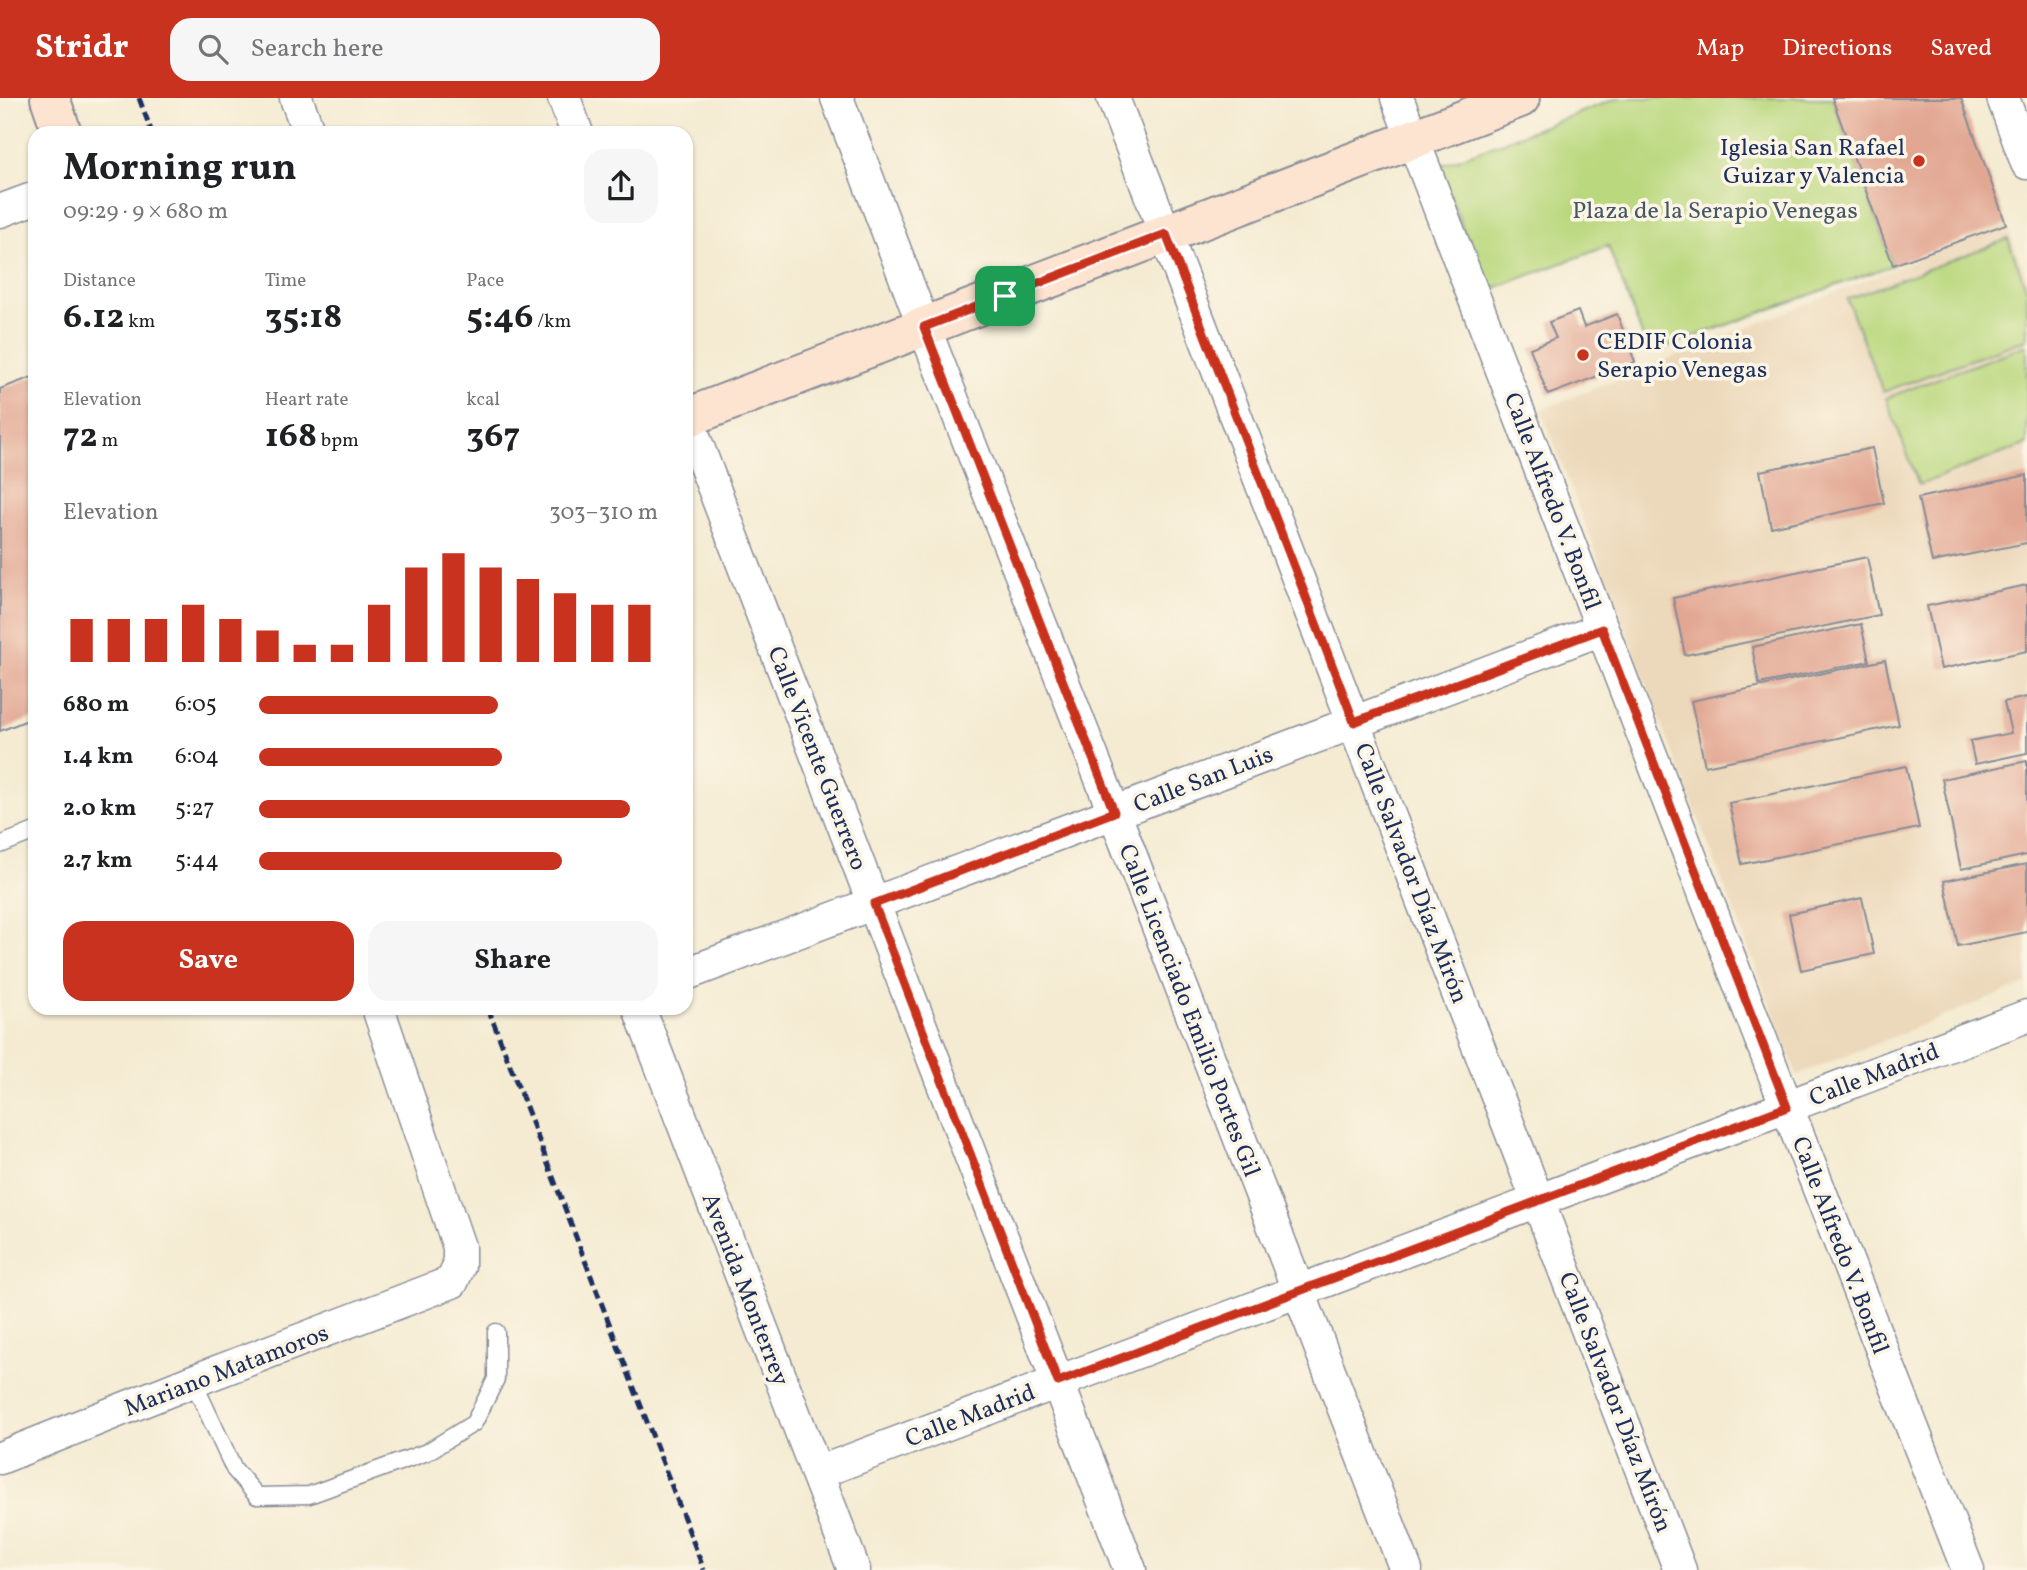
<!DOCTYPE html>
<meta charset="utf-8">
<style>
:root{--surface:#fff;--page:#f6f6f6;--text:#202124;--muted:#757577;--accent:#c8321e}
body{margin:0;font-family:Vollkorn,serif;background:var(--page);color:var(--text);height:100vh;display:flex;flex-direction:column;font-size:26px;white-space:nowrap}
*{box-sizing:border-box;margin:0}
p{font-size:23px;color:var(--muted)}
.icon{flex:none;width:38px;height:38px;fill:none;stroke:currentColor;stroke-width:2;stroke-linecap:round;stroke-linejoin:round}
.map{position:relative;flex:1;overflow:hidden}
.side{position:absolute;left:28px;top:28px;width:665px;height:889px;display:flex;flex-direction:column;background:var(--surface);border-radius:21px;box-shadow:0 2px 5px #0004}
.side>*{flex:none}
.pin{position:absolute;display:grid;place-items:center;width:60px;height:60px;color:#fff;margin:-30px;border-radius:14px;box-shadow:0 4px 10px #0006}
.round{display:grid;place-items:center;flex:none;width:74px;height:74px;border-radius:21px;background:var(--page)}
.headline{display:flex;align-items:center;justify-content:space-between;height:119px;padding:0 35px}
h1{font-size:38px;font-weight:700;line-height:52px}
.stats{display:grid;grid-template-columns:repeat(3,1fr);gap:10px;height:119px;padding:7px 35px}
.stats div{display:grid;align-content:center}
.stats b{font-size:35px;font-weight:700}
.stats small{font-size:19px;font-weight:400}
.stats p{font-size:19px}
.chart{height:196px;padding:14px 35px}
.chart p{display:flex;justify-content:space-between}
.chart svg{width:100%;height:126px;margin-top:7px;stroke:var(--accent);stroke-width:6}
.action{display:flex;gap:14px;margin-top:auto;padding:14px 35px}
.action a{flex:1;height:80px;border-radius:21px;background:var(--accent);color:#fff;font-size:28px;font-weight:700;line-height:80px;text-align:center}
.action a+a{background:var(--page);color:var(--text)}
ul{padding:0 35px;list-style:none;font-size:23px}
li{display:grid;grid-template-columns:112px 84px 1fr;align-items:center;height:52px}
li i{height:18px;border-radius:9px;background:var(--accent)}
header{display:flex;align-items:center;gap:42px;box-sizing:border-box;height:98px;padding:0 35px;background:var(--accent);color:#fff}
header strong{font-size:33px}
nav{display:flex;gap:38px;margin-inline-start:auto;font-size:24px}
.search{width:490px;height:63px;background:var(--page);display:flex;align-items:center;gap:18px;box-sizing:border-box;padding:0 24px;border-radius:21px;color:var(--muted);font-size:26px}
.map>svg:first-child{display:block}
.built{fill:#ecd8ba}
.green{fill:#bad87e;stroke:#6a846e;stroke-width:2}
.building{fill:#e2a793}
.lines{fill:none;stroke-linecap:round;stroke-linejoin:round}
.lane-casing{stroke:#888d98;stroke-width:19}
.street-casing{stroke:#888d98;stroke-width:35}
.secondary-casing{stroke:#888d98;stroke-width:42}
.lane{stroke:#fff;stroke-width:16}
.street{stroke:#fff;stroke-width:32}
.secondary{stroke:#fde4d0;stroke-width:38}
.rail{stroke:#1b2f5e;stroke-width:5;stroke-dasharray:10 5;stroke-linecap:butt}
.route-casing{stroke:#fff;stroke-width:14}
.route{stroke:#c8321e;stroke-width:9}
.poi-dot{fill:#c8321e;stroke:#fcf5e5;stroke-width:2.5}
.labels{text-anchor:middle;stroke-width:7;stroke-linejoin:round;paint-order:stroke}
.poi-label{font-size:24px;fill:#1b2f5e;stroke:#fcf5e5;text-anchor:end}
.park-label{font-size:24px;fill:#435966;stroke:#fcf5e5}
.street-label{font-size:24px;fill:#1b2f5e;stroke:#fcf5e5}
</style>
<header>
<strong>Stridr</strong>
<div class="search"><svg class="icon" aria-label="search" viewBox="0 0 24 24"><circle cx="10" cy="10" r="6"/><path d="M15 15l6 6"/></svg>Search here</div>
<nav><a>Map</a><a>Directions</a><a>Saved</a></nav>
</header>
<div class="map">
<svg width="2027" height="1472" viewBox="0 0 2027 1472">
<rect width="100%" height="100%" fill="#fcf5e5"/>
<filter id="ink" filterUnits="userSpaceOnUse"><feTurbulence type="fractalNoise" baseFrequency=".0143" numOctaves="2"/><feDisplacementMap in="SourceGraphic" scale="14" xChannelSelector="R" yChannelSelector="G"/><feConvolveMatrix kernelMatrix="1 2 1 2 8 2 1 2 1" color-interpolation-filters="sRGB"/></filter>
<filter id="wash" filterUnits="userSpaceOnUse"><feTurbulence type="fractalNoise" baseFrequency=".00686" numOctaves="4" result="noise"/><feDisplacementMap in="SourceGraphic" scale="28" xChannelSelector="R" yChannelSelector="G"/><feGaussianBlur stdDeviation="1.57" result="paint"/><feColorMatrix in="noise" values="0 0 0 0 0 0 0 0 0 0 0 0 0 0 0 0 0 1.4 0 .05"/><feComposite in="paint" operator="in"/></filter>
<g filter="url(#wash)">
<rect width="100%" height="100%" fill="#f4ebd2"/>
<!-- built -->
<path class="built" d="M 2006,126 L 2027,179 L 2027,885 L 1797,977 L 1541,312 Z"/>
<!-- green -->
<g class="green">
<path d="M 1618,0 L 1832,0 L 1893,167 L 1649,255 L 1608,148 L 1487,193 L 1439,68 Z"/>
<path d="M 2008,141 L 2027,192 L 2027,241 L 1883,294 L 1847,201 Z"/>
<path d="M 2027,247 L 2027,346 L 1919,387 L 1886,300 Z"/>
</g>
<g id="blocks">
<!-- building -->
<g class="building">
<path d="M 1832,0 L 1961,0 L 2006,126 L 1893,167 Z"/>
<path d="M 1578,213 L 1584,229 L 1617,216 L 1635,264 L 1548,297 L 1530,250 L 1556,240 L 1549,224 Z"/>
<path d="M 35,278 L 35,619 L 0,633 L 0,291 Z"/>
<path d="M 1872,350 L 1884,405 L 1771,429 L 1760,373 Z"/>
<path d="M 2027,377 L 2027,445 L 1932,464 L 1918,400 Z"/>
<path d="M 1867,459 L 1879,517 L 1685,557 L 1673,500 Z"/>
<path d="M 2027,487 L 2027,553 L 1941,571 L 1927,508 Z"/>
<path d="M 1861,526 L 1869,563 L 1759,586 L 1752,549 Z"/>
<path d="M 1885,562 L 1899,627 L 1705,668 L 1691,603 Z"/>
<path d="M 2027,599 L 2027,655 L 1975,666 L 1970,643 L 2011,635 L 2004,604 Z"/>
<path d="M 2027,663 L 2027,757 L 1961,771 L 1942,681 Z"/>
<path d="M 1906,668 L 1919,730 L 1742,766 L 1729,705 Z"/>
<path d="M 2027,766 L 2027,834 L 1958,848 L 1944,783 Z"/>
<path d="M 1862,800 L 1874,856 L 1801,872 L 1789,816 Z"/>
</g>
</g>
</g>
<g filter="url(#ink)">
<use href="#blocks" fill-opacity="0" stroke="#888d98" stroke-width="2"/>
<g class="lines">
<defs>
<g id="lane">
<path d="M 0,747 L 35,733"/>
<path d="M 193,1283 L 234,1371 L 257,1398 L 309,1397 L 427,1354 L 474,1325 L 496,1281 L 496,1234"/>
</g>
<g id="street">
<path d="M 296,0 L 309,35"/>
<path d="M 564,0 L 577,35"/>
<path d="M 837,0 L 924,229 L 1114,714 L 1406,1472"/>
<path d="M 1113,0 L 1680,1472"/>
<path d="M 1397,0 L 1787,1009 L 1968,1472"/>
<path d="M 2003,0 L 2027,65"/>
<path d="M 0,113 L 35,100"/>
<path d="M 686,318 L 1130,1472"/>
<path d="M 686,876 L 1602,531"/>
<path d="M 639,910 L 854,1472"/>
<path d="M 0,1360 L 193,1283 L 452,1184 L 459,1168 L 459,1149 L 378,910"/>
<path d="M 817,1375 L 2027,918"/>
</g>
<g id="secondary">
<path d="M 50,0 L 62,35"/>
<path d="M 686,320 L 1520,0"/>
</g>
</defs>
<!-- lane casing -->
<use href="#lane" class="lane-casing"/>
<!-- street casing -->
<use href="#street" class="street-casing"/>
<!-- secondary casing -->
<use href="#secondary" class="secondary-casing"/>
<!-- lane -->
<use href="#lane" class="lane"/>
<!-- street -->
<use href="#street" class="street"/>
<!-- secondary -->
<use href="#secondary" class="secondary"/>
<!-- rail -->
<g class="rail">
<path d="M 139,0 L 152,35"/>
<path d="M 488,910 L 704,1472"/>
</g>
</g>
</g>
<g class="lines" filter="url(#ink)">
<defs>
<path id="route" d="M 1166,136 L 1354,624 L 1602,531 L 1787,1009 L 1058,1284 L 874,806 L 1114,714 L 924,229 Z"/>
</defs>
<!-- route casing -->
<use href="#route" class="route-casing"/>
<!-- route -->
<use href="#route" class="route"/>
</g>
<!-- markers -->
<g class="poi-dot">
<circle cx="1919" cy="63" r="7"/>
<circle cx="1583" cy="257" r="7"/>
</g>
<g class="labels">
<!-- poi labels -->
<g class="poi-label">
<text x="1905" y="57">Iglesia San Rafael<tspan x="1905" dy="28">Guizar y Valencia</tspan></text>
<text x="1597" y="251" text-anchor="start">CEDIF Colonia<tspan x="1597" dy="28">Serapio Venegas</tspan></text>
</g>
<!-- park labels -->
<g class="park-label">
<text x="1715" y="120">Plaza de la Serapio Venegas</text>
</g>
<!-- street labels -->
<g class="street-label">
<text transform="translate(1553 403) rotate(69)" y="8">Calle Alfredo V. Bonfil</text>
<text transform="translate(818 660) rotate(69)" y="8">Calle Vicente Guerrero</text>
<text transform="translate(1203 681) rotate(-21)" y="8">Calle San Luis</text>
<text transform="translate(1412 775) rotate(69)" y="8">Calle Salvador Díaz Mirón</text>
<text transform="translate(1190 912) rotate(69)" y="8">Calle Licenciado Emilio Portes Gil</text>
<text transform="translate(1874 976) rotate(-21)" y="8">Calle Madrid</text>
<text transform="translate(1841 1147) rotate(69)" y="8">Calle Alfredo V. Bonfil</text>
<text transform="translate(746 1191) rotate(69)" y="8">Avenida Monterrey</text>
<text transform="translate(226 1272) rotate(-21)" y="8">Mariano Matamoros</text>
<text transform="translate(1616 1304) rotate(69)" y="8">Calle Salvador Díaz Mirón</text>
<text transform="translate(970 1317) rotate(-21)" y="8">Calle Madrid</text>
</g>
</g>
</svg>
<div class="pin" style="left:1005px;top:198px;background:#1e9e55"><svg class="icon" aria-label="arrive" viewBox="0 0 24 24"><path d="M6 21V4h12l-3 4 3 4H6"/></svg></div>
<section class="side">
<div class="headline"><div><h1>Morning run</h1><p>09:29 · 9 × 680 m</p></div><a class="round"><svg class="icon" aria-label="share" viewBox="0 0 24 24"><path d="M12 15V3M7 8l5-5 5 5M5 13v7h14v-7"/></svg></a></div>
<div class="stats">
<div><p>Distance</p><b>6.12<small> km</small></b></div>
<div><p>Time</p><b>35:18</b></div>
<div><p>Pace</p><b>5:46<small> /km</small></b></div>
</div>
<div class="stats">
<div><p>Elevation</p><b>72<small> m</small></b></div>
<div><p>Heart rate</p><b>168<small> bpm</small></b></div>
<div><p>kcal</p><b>367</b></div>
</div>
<div class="chart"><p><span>Elevation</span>303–310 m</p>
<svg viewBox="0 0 160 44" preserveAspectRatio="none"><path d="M5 44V29M15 44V29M25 44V29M35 44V24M45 44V29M55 44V33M65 44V38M75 44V38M85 44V24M95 44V11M105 44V6M115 44V11M125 44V15M135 44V20M145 44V24M155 44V24"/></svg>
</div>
<ul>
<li><b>680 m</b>6:05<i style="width:60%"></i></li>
<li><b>1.4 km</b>6:04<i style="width:61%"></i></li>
<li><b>2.0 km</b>5:27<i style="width:93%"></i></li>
<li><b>2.7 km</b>5:44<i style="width:76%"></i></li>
</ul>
<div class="action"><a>Save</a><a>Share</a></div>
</section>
</div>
